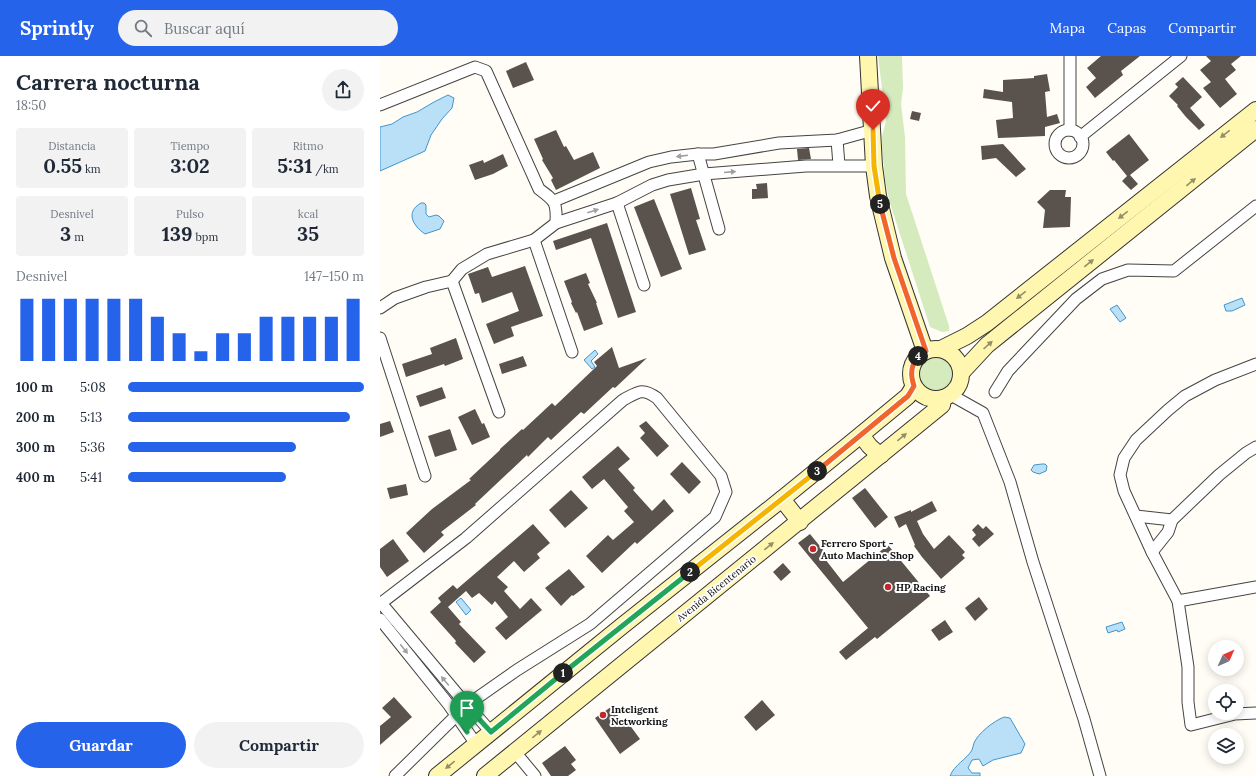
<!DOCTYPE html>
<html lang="es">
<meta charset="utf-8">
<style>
:root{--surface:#fff;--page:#f2f2f3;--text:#1f2937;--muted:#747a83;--accent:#2563eb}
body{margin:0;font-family:Lora,serif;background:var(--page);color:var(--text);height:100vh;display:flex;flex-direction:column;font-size:15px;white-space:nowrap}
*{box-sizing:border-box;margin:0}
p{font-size:13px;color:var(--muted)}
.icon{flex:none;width:22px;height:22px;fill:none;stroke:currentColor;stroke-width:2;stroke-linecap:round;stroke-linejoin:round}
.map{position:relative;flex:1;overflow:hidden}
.panel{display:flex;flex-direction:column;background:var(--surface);width:380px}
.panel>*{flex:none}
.needle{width:26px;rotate:45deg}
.buttons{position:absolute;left:828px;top:584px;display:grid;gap:8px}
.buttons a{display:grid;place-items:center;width:36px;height:36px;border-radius:50%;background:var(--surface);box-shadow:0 2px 10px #0003;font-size:20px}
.pin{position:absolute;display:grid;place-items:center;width:34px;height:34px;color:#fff;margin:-41px -17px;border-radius:50% 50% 50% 0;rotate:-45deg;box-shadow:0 0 4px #0007}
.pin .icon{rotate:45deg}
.km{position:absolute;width:20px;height:20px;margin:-10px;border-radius:50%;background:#222;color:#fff;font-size:11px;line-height:20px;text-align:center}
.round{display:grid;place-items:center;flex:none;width:42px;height:42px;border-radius:21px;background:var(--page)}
.head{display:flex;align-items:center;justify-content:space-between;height:68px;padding:0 16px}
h1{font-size:22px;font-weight:700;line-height:30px}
.stats{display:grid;grid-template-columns:repeat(3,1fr);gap:6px;height:68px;padding:4px 16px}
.stats div{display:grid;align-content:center;border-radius:4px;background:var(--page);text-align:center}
.stats b{font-size:20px;font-weight:700}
.stats small{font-size:11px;font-weight:400}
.stats p{font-size:11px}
.chart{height:112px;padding:8px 16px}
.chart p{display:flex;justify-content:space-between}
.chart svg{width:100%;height:72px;margin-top:4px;stroke:var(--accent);stroke-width:6}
.button{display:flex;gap:8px;margin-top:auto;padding:8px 16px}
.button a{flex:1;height:46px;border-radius:24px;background:var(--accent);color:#fff;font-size:16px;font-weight:700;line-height:46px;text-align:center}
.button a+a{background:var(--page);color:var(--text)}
ul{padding:0 16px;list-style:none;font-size:13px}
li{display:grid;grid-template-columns:64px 48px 1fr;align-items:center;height:30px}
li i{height:10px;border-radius:5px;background:var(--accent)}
header{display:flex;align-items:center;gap:24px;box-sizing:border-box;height:56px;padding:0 20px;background:var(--accent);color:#fff}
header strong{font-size:19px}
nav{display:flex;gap:22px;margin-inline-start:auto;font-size:14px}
.search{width:280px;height:36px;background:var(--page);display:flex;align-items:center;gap:10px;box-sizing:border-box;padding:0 14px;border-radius:22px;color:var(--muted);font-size:15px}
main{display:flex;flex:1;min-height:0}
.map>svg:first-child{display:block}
.green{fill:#d5ebbd}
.water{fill:#b9e0f7;stroke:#3f96cf}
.building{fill:#5a524d}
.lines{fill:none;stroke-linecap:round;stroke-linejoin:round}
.street-casing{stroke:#444;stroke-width:13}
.secondary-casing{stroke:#333;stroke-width:18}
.street{stroke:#fff;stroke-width:11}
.secondary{stroke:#fff6b0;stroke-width:16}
.oneway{fill:#948f68}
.oneway2{fill:#a0a0a0}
.split-1-casing{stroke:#fff;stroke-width:8}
.split-2-casing{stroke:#fff;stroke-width:8}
.split-3-casing{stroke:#fff;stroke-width:8}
.split-4-casing{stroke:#fff;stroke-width:8}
.split-5-casing{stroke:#fff;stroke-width:8}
.split-6-casing{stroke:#fff;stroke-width:8}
.split-1{stroke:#22a559;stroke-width:5}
.split-2{stroke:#22a559;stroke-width:5}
.split-3{stroke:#f5b400;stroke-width:5}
.split-4{stroke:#f0652b;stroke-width:5}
.split-5{stroke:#f0652b;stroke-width:5}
.split-6{stroke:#f5b400;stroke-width:5}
.poi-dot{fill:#c4262e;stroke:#fff;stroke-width:1.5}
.labels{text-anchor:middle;stroke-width:4;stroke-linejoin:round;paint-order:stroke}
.poi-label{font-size:10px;font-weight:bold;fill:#111;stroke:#fff;text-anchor:start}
.street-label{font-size:10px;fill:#111;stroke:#fff}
</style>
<header>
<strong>Sprintly</strong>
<div class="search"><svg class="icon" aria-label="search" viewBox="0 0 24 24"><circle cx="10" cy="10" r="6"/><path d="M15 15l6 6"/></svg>Buscar aquí</div>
<nav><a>Mapa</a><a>Capas</a><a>Compartir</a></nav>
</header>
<main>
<section class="panel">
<div class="head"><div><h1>Carrera nocturna</h1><p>18:50</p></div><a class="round"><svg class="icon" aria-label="share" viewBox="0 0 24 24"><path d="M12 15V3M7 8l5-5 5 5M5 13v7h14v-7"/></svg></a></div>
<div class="stats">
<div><p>Distancia</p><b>0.55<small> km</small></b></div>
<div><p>Tiempo</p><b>3:02</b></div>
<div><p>Ritmo</p><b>5:31<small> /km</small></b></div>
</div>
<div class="stats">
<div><p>Desnivel</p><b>3<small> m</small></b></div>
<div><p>Pulso</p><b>139<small> bpm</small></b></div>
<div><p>kcal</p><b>35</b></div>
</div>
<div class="chart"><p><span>Desnivel</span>147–150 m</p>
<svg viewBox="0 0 160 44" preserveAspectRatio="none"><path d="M5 44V6M15 44V6M25 44V6M35 44V6M45 44V6M55 44V6M65 44V17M75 44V27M85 44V38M95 44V27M105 44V27M115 44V17M125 44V17M135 44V17M145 44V17M155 44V6"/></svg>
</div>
<ul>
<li><b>100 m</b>5:08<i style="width:100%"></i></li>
<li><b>200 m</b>5:13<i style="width:94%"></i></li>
<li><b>300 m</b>5:36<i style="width:71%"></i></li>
<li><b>400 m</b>5:41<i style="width:67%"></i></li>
</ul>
<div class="button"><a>Guardar</a><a>Compartir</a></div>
</section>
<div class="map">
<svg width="876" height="720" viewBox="0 0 876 720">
<rect width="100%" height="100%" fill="#fffdf5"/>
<!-- green -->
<g class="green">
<path d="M 498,0 L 522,0 L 523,32 L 521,48 L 525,81 L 526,138 L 569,270 L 569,275 L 562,276 L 550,271 L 509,144 L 505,123 L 502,92 L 502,80 L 506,65 Z"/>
<circle cx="557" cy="318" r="18"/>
</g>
<!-- water -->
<g class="water">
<path d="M 68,39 L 74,42 L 72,52 L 62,63 L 51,79 L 45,95 L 0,115 L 0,71 L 12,68 L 23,61 L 37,56 L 54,46 Z"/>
<path d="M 41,147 L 44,147 L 46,149 L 46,158 L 49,161 L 56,159 L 59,160 L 64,165 L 60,173 L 45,178 C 33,170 25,156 41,147 Z"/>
<path d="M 862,242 L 865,249 L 852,255 L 846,255 L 844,249 Z"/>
<path d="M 737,249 L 746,262 L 740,266 L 730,253 Z"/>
<path d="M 215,294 L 218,298 L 211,305 L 215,311 L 212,313 L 204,304 Z"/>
<path d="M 662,408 L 665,408 L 667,410 L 666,415 L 659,418 L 653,416 L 651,414 L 654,409 Z"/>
<path d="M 81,542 L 91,554 L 86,559 L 76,546 Z"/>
<path d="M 742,566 L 745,573 L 738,576 L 737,574 L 728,577 L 726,571 Z"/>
<path d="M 624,661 L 630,662 L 645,688 L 641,697 L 613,704 L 603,710 L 599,703 L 592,704 L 588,712 L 592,717 L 600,717 L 600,720 L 570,720 C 574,709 587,703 592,694 C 593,692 593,689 594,687 C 598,677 614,665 624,661 Z"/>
</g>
<!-- building -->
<g class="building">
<path d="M 721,0 L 760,0 L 741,15 L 743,19 L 715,42 L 706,31 L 716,22 L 707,12 Z"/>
<path d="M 826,0 L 861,0 L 851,8 L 856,14 L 845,23 L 857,38 L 840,52 L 823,32 L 831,26 L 820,14 L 831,5 Z"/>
<path d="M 146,6 L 154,24 L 133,32 L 126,15 Z"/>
<path d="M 667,18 L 670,35 L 665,36 L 667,61 L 677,58 L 680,67 L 665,71 L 665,80 L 618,82 L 616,64 L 633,62 L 632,46 L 603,42 L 604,33 L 623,36 L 623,24 L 654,22 L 654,20 Z"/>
<path d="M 803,21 L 822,41 L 810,52 L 825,69 L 819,74 L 806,61 L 797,50 L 798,49 L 789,40 L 798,31 L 795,28 Z"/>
<path d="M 532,55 L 541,57 L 539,65 L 530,63 Z"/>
<path d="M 176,74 L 184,91 L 186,90 L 194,104 L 213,96 L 220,112 L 176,134 L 171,124 L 173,122 L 162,104 L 163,103 L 154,83 Z"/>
<path d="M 749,78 L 769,104 L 750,119 L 758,128 L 751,134 L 742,125 L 747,120 L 734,104 L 733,105 L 726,96 Z"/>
<path d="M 623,88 L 646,113 L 636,121 L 616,102 L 602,104 L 601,90 Z"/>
<path d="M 429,92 L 431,103 L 418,104 L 417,93 Z"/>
<path d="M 123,98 L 128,110 L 113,118 L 95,124 L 89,109 L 103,104 L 104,107 Z"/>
<path d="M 387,127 L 388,142 L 372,143 L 372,133 L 377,133 L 376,128 Z"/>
<path d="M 311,132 L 320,163 L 316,164 L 326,194 L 309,199 L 290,138 Z"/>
<path d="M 670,134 L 686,134 L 685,141 L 691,141 L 690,171 L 663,172 L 665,154 L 657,146 Z"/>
<path d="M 274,143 L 302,213 L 281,221 L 254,151 Z"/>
<path d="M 227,167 L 256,256 L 238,262 L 211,182 L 176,194 L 173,185 Z"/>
<path d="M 145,210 L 163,260 L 131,271 L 134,280 L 114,288 L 106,268 L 139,255 L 132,236 L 102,247 L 99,237 L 95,238 L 88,218 L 108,211 L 112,221 Z"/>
<path d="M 206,217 L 210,227 L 208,228 L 217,247 L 216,247 L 223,268 L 204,275 L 197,256 L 196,257 L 191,247 L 192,246 L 184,225 Z"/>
<path d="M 76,282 L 83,303 L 65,310 L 64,308 L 26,321 L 22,308 L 52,298 L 50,292 Z"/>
<path d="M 232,291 L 239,312 L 267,302 L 235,332 L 233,331 L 204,358 L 201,356 L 171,384 L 168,381 L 148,401 L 147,399 L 95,448 L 96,449 L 61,476 L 64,479 L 44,497 L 26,477 L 52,453 L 91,424 L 89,423 L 120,394 L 120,393 L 142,373 L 143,374 L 172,347 L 175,350 L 217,310 L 214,306 Z"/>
<path d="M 143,300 L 147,310 L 122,318 L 119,308 Z"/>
<path d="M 62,331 L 66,342 L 40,351 L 36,340 Z"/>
<path d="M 95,353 L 102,368 L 104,367 L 110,381 L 92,389 L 78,361 Z"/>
<path d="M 10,365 L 14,376 L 0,381 L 0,368 Z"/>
<path d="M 266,365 L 289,390 L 277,401 L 260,382 L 265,377 L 259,370 Z"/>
<path d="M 70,373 L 77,394 L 55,401 L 48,380 Z"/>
<path d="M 238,390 L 250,403 L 238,413 L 255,432 L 253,434 L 272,455 L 284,443 L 294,455 L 257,488 L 255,486 L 222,517 L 206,500 L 228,479 L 233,484 L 254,466 L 244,455 L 248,451 L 224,423 L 212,433 L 202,421 Z"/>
<path d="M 302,406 L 321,426 L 309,438 L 290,418 Z"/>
<path d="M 26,428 L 28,439 L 10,443 L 7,432 Z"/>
<path d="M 485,432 L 508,461 L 495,472 L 472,442 Z"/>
<path d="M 191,434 L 208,452 L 185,472 L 169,454 Z"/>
<path d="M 552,445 L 557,455 L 537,465 L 543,478 L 554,493 L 569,479 L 585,496 L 582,499 L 585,502 L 561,523 L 542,501 L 534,490 L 535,489 L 526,468 L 519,472 L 514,461 L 531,454 L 531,456 Z"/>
<path d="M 153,468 L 170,487 L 157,498 L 160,502 L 144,516 L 134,505 L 117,521 L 128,531 L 124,535 L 140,553 L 151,542 L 162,554 L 126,584 L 115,572 L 128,561 L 115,545 L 112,549 L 99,537 L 92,542 L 86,535 L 68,551 L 81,566 L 79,568 L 106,596 L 94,607 L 75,587 L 76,585 L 50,556 L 61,546 L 58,542 L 73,529 L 77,533 Z"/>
<path d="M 598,468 L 603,473 L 606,470 L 614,478 L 599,491 L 592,483 L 596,479 L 592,474 Z"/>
<path d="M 430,478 L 448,500 L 445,503 L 463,526 L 508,489 L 550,540 L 497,583 L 495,581 L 466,604 L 459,596 L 488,572 L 418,487 Z"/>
<path d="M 13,483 L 29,505 L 7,521 L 0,511 L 0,493 Z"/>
<path d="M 403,507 L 411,516 L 401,525 L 393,516 Z"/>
<path d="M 189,513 L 205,531 L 193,540 L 192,539 L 181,550 L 165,532 Z"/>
<path d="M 599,541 L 608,553 L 595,565 L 585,552 Z"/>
<path d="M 565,564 L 573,576 L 559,585 L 551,574 Z"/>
<path d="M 14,641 L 32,661 L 0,689 L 0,670 L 11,661 L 2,652 Z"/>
<path d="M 382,644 L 395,659 L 376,675 L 364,661 Z"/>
<path d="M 231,651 L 243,666 L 246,664 L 260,683 L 240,698 L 215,662 Z"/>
<path d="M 185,690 L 196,704 L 191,708 L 196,714 L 188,720 L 171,720 L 162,707 Z"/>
</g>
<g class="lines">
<defs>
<g id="street">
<path d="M 0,49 L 95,11 L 106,15 L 159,133 C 175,145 177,146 176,167"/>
<path d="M 690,74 L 690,0"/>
<circle cx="689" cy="88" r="14"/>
<path d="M 700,81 L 801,0"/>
<path d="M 457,84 L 459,109"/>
<path d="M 318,98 L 339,173"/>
<path d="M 174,145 L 269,106 L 291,101 L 318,98 L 334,98 L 399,87 L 457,84 L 493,74"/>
<path d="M 237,147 L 264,229"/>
<path d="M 154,184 L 192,296"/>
<path d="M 72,225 L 119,356"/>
<path d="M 0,252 L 15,242 L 46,231 L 72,225 L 82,213 L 107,198 L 154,184 L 176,167 L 237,147 L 272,129 L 288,124 L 324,118 L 426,110 L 494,110"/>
<path d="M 0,282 L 45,420"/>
<path d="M 876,308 L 835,324 L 805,340 L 788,354 L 756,384 L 744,402 L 740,419 L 744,435 L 772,496 L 798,545 L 808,611 L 808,646 L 811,669 L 855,658 L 876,657"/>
<path d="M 615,336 L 628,315 L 696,243 L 722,223 L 748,214 L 794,215 L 876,150"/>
<path d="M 571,339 L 603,357 L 630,426 L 653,506 L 704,663 L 720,720"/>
<path d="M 756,460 L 792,464"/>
<path d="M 772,496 L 788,476 L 792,464 L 839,419 L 866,397 L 876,391"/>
<path d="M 798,545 L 876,531"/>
<path d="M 1,547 L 79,640 L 111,676"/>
<path d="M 0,548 L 86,482 L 243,344 C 258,336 262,331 277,342 L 341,420 L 346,436 L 335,461 L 210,568 L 137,614 L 87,649 L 15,720"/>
<path d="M 0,563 L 69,649 L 96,688"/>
<path d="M 135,696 L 155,720"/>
</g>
<g id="secondary">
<path d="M 488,0 L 494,110 L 498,140 L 513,202 L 545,295"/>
<circle cx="556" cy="318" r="25"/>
<path d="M 561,293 L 587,280 L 607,267 L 876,54"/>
<path d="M 581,317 L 607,289 L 876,73"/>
<path d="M 482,378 C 486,388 492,394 501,399"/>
<path d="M 402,443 L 420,466"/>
<path d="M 57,720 L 242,570 L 402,443 L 482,378 L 528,340 L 534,330"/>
<path d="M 105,720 L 562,349 L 563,342"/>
</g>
</defs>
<!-- street casing -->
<use href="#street" class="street-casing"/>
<!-- secondary casing -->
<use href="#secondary" class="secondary-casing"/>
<!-- street -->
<use href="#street" class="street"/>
<!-- secondary -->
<use href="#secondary" class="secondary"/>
</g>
<!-- one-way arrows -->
<defs><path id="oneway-solid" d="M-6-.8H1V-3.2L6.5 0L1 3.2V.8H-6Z"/></defs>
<g class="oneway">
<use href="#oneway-solid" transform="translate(845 78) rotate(142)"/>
<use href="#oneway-solid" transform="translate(811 126) rotate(-39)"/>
<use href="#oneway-solid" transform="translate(743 159) rotate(142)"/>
<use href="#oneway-solid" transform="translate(709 207) rotate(-39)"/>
<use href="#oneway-solid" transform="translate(641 239) rotate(142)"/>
<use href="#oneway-solid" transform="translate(608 289) rotate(-42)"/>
<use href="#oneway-solid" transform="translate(522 381) rotate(-39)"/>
<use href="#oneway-solid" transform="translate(389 490) rotate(-39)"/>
<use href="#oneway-solid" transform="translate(157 678) rotate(-39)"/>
<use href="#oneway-solid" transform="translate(70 709) rotate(141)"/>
</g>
<g class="oneway2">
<use href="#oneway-solid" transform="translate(302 100) rotate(173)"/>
<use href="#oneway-solid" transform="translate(350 116) rotate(-5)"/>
<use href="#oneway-solid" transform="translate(213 155) rotate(-18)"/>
<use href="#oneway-solid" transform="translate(24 593) rotate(51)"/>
<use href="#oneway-solid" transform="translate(65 625) rotate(-130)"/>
</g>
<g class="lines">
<defs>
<path id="split-1" d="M 87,676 L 76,659 L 87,650 L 111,676 L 183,617"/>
<path id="split-2" d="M 183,617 L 310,516"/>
<path id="split-3" d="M 310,516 L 437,415"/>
<path id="split-4" d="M 437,415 L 528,340 L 534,330 C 530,318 531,310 538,300"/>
<path id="split-5" d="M 500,148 L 514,202 L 546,295 L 538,300"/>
<path id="split-6" d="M 493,74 L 494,110 L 500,148"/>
</defs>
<!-- split-1 casing -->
<use href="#split-1" class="split-1-casing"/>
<!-- split-2 casing -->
<use href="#split-2" class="split-2-casing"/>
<!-- split-3 casing -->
<use href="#split-3" class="split-3-casing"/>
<!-- split-4 casing -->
<use href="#split-4" class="split-4-casing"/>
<!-- split-5 casing -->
<use href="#split-5" class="split-5-casing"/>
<!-- split-6 casing -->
<use href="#split-6" class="split-6-casing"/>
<!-- split-1 -->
<use href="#split-1" class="split-1"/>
<!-- split-2 -->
<use href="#split-2" class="split-2"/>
<!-- split-3 -->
<use href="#split-3" class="split-3"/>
<!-- split-4 -->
<use href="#split-4" class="split-4"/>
<!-- split-5 -->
<use href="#split-5" class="split-5"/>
<!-- split-6 -->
<use href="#split-6" class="split-6"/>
</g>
<!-- markers -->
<g class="poi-dot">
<circle cx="433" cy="493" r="4"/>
<circle cx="508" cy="531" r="4"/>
<circle cx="223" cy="659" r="4"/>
</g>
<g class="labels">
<!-- poi labels -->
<g class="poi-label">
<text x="441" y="491">Ferrero Sport -<tspan x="441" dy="12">Auto Machine Shop</tspan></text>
<text x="516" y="535">HP Racing</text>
<text x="231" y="657">Inteligent<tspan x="231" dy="12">Networking</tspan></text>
</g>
<!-- street labels -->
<g class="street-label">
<text transform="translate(336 532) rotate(-39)" y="4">Avenida Bicentenario</text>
</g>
</g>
</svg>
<div class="buttons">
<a><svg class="needle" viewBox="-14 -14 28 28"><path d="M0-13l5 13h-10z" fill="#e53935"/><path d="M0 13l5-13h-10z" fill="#747a83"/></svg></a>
<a><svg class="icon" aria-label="locate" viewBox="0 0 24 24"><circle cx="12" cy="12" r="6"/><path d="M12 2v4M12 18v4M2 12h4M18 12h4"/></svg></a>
<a><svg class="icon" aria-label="layers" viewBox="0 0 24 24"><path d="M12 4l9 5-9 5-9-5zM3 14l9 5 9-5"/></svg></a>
</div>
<div class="pin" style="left:87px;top:676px;background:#1e9e55"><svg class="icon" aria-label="arrive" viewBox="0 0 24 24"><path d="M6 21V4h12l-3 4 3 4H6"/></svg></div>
<div class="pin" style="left:493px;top:74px;background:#d93025"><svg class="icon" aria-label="check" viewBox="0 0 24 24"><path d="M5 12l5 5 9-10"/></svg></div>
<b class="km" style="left:183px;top:617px">1</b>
<b class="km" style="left:310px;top:516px">2</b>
<b class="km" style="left:437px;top:415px">3</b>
<b class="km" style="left:538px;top:300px">4</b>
<b class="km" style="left:500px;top:148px">5</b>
</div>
</main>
